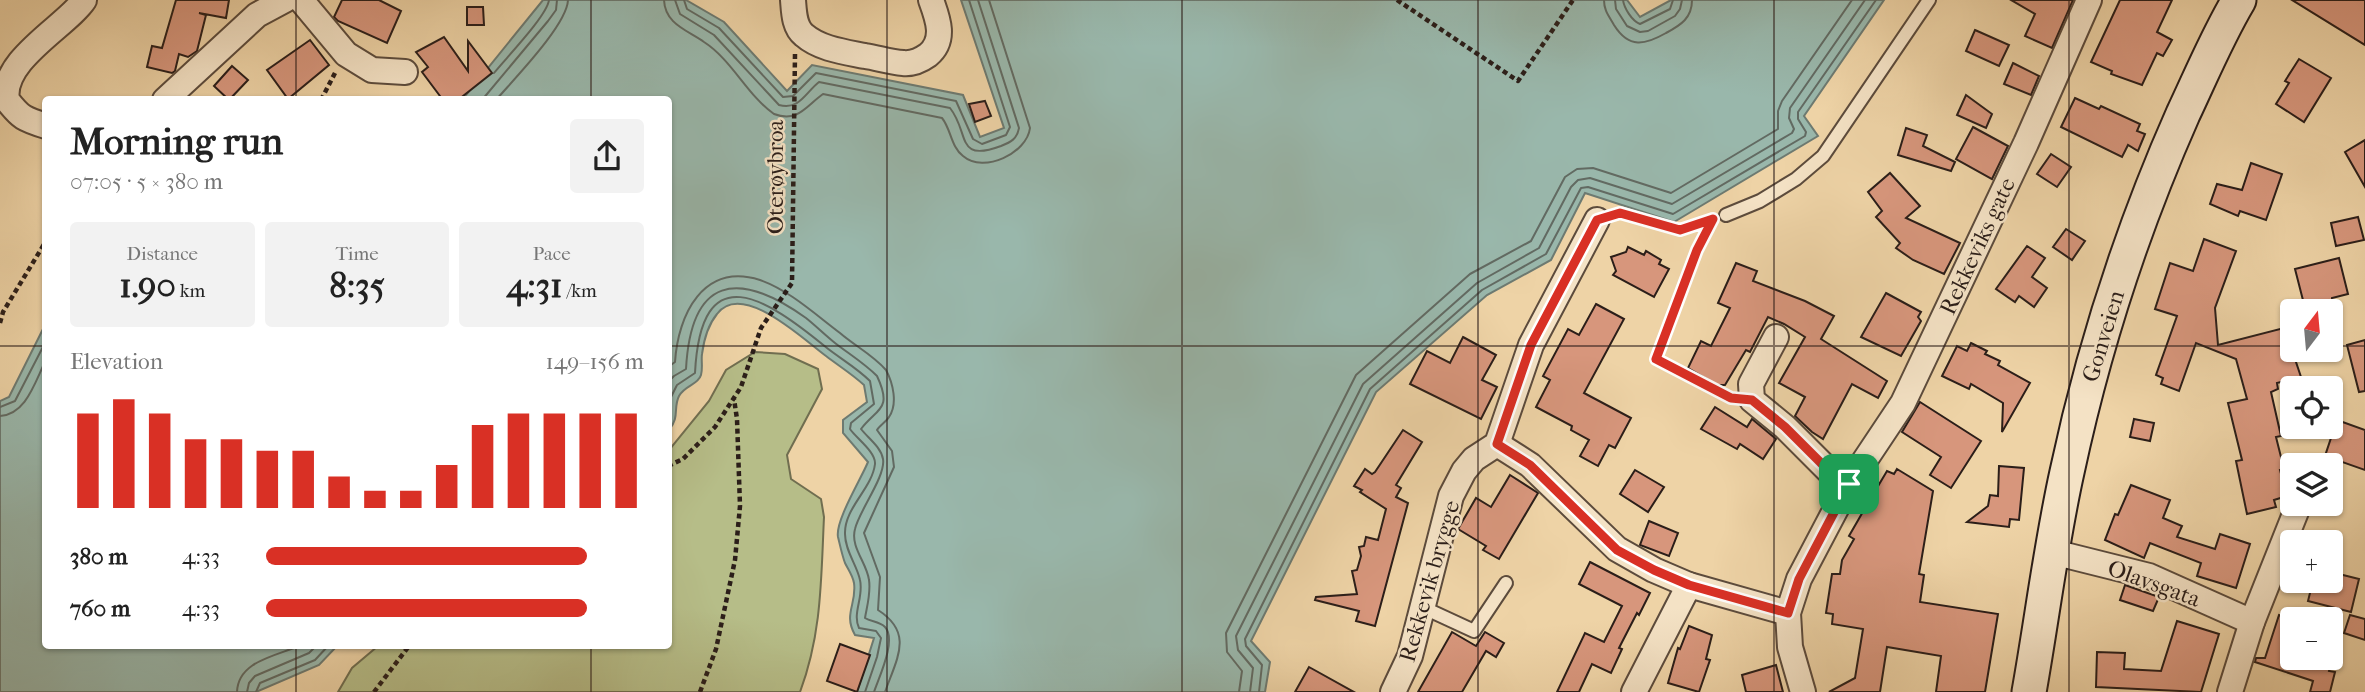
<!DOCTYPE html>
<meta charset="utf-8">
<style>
:root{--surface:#fff;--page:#f2f2f2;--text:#222;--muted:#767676;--accent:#d93025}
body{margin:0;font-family:"IM FELL French Canon",serif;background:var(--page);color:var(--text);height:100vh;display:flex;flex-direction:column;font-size:26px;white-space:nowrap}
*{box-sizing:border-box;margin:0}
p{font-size:23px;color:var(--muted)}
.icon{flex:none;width:38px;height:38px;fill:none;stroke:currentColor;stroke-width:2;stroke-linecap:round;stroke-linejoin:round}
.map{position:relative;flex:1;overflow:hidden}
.side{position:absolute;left:42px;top:96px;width:630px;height:553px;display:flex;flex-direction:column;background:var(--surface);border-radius:7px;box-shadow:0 2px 5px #0004}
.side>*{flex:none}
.needle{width:46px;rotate:16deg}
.fabs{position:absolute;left:2280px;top:299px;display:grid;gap:14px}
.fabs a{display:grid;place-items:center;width:63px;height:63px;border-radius:7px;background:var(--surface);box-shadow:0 2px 5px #0004;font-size:35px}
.pin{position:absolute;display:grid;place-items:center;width:60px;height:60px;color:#fff;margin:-30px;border-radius:14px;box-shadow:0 4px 10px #0006}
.round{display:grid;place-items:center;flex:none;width:74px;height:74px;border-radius:7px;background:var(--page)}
.overview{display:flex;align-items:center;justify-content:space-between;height:119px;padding:0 28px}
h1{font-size:38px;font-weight:700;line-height:52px}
.figures{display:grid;grid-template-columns:repeat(3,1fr);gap:10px;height:119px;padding:7px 28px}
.figures div{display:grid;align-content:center;border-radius:7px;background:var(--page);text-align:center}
.figures b{font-size:35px;font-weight:700}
.figures small{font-size:19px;font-weight:400}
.figures p{font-size:19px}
.chart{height:196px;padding:14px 28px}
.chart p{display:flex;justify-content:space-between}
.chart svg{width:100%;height:126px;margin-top:7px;stroke:var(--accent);stroke-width:6}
ul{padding:0 28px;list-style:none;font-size:23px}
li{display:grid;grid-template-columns:112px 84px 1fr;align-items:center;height:52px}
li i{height:18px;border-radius:9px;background:var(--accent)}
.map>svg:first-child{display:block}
.green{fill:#b6bd88;stroke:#706e50;stroke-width:2}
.water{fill:#99b7ab;stroke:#6d7a71;stroke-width:2}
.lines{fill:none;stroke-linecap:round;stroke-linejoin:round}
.shore{stroke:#626a62;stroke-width:2}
.building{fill:#d7967c;stroke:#2b1e19;stroke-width:2}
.lane-casing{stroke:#5c4b3c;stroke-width:16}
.street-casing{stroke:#5c4b3c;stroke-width:28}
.secondary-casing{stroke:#2b1e19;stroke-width:37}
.path{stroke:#2b1e19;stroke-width:4.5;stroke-dasharray:5 3.5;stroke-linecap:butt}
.lane{stroke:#f4e2c5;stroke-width:12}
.street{stroke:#f4e2c5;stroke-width:24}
.secondary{stroke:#f4e2c5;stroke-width:33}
.route-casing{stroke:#fff;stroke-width:14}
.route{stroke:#d93025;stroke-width:9}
.grid{fill:none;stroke:#2b1e19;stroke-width:2;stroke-opacity:0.55}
.labels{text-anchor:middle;stroke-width:5;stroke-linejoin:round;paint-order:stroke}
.street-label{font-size:23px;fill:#2b1e19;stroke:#f4e2c5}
</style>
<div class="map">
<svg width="2365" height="692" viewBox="0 0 2365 692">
<rect width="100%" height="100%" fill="#eed3a6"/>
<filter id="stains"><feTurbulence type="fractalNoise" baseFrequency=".00286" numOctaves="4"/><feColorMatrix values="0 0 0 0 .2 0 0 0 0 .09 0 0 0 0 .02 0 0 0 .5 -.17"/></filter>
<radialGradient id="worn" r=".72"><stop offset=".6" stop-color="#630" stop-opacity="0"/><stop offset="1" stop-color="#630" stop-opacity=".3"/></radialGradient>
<!-- green -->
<path class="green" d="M 755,352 L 785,354 L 818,369 L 822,389 L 787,455 L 791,479 L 821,499 L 824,517 C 821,579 822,633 800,692 L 338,692 L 352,668 L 378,646 L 668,646 L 669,450 L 709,401 L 726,370 Z"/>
<!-- water -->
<g class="water">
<path d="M 543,0 L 686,0 L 724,22 L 787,91 L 812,65 L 963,95 L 980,137 L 1004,128 L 961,0 L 1627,0 L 1640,17 L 1671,0 L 1884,0 L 1804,116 L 1818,136 L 1674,222 L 1585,193 L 1551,260 L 1487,295 L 1376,392 L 1251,641 L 1270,662 L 1265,692 L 857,692 L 874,638 L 855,635 C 843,614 857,604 854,583 C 853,576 848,569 845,563 C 842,555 840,545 838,537 C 835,521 861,479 868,462 L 843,433 L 843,420 L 867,402 L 864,385 C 852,374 839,366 826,356 C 804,340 742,280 717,314 C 708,325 704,339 702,354 C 701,360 703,368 701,375 C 698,385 685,385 679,396 C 673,408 680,417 669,430 L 668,100 L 462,100 Z"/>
<path d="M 45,325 L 46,646 L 337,646 L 319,665 L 256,692 L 0,692 L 0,401 L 9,397 Z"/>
</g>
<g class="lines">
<!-- shore -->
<g class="shore">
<path d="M 664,0 C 665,24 687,30 704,42 C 732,60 747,95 774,114 C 798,123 806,106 823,94 L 942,118 C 951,129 951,147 963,156 C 984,174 1027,153 1030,128 L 989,0"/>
<path d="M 675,0 L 680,14 L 714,35 L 779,105 C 799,111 806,92 819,82 L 950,108 C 970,133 955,163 1001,146 C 1011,142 1017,139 1019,128 L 978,0"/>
<path d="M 684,0 L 687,9 L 719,28 L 783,97 L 793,96 L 816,73 L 956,101 L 973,139 L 982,144 L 1006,135 L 1010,127 L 969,0"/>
<path d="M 1604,0 C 1604,11 1609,16 1614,25 C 1629,49 1645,45 1666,33 C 1681,25 1692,18 1692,0"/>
<path d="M 1615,0 L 1616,9 L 1627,26 L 1640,32 L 1648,31 L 1675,16 L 1680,9 L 1682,0"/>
<path d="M 1623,0 C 1624,8 1632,21 1640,24 L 1670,9 L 1673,0"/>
<path d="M 494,73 C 506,58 547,16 549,0"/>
<path d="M 482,100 L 548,21 L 556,10 L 557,0"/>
<path d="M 496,100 C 514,79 567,25 568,0"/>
<path d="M 668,367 L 675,362 C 678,315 703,262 760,280 C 789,290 816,315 840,333 C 855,346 873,355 886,370 C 893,383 898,404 889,417 C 886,422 880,425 877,430 L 892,451 L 894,467 L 864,533 L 880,577 L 878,610 C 914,633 897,658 885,692"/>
<path d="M 668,382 L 674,376 L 686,369 C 691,277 737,269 806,318 C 816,326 825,335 835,343 C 849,354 864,363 877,376 C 893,410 877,408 861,429 C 868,438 881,447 883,459 C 886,476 859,511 855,529 C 850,547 867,563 869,580 C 871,593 867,606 865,618 C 871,622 879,621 885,627 C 897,640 879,677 874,692"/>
<path d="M 0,407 L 15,401 L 46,341"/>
<path d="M 0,416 C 27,414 35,381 46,360"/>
<path d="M 668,417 L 670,399 L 677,385 L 695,373 C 701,254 766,298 827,348 C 841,359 857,368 870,381 L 874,404 L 851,423 L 850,429 C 856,438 876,452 875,464 C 872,489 844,508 845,534 C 845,551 857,565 860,580 C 864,597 852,613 859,628 L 876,631 L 881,638 L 877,657 L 865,692"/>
<path d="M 237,692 C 238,661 276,656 299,646"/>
<path d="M 247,692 L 249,683 L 255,676 L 309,653 L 316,646"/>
<path d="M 256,692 L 260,683 L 315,660 L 328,646"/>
<path d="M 1239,692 L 1242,671 L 1227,652 L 1226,633 L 1356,375 L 1470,274 L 1531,241 L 1565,177 L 1577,169 L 1593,168 L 1671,193 L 1778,129 L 1778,111 L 1782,101 L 1852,0"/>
<path d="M 1250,692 L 1253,668 L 1238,650 L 1236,636 L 1363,384 L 1477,283 L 1539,248 L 1571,187 L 1578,180 L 1590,178 L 1672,204 L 1792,133 L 1794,129 L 1789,118 L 1790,108 L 1865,0"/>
<path d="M 1259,692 L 1262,665 L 1246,646 L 1245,639 L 1370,389 L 1482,290 L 1546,254 L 1581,188 L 1588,187 L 1673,214 L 1805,136 L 1806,132 L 1798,119 L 1798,112 L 1876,0"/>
</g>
</g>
<!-- building -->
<g class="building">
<path d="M 176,0 L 229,0 L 226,18 L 199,13 L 206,15 L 197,51 L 188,57 L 179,54 L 175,71 L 172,73 L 147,67 L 152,46 L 162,48 Z"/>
<path d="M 342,0 L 379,0 L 401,11 L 387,43 L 338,21 L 334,17 Z"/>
<path d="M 2011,0 L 2073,0 L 2052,48 L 2025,36 L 2035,14 Z"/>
<path d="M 2120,0 L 2172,0 L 2157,32 L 2172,40 L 2163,56 L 2157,53 L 2142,85 L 2111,74 L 2112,71 L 2091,62 Z"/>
<path d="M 2292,0 L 2365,0 L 2365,45 Z"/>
<path d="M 467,7 L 483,7 L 484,25 L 467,25 Z"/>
<path d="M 1975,30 L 2009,45 L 1999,66 L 1966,51 Z"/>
<path d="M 444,37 L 468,71 L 468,41 L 492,73 L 458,100 L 443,100 L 422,72 L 428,67 L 416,52 Z"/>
<path d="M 310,40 L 329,65 L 288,99 L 267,70 Z"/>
<path d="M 2299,59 L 2331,78 L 2304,122 L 2276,104 L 2289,83 L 2285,81 Z"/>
<path d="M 2013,63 L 2039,76 L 2031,95 L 2004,84 Z"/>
<path d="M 232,66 L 248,80 L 229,100 L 214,86 Z"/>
<path d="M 1966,95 L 1992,114 L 1986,128 L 1957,115 Z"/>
<path d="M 2075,98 L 2099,109 L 2101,106 L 2140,124 L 2137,131 L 2145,134 L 2138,151 L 2128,145 L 2122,157 L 2061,127 Z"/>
<path d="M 985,101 L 991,116 L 975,122 L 969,104 Z"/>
<path d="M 1973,127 L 2008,146 L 1992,179 L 1956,159 Z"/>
<path d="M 1906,128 L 1927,135 L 1923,146 L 1955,162 L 1951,171 L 1898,155 Z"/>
<path d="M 2365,140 L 2365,187 L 2345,152 Z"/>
<path d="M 2051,154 L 2071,167 L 2057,187 L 2037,174 Z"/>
<path d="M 2251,163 L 2282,174 L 2266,220 L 2240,211 L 2238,216 L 2210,204 L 2217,184 L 2242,190 Z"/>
<path d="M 1890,173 L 1920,206 L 1906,218 L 1960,243 L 1944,274 L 1913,260 L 1896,248 L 1900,243 L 1876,217 L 1882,211 L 1868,192 Z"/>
<path d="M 2358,217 L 2364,240 L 2336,246 L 2331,223 Z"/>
<path d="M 2066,229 L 2085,241 L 2072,260 L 2053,247 Z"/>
<path d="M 2204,239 L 2236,251 L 2215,308 L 2218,345 L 2292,326 L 2292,350 L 2301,377 L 2277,383 L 2278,389 L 2271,392 L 2281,436 L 2276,437 L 2284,469 L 2280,470 L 2287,496 L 2274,500 L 2276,507 L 2247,514 L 2236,461 L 2242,460 L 2228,403 L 2247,399 L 2236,359 L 2196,343 L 2179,391 L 2161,384 L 2163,378 L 2156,375 L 2177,316 L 2155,309 L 2170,263 L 2193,271 Z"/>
<path d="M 2027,246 L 2045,258 L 2032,277 L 2047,288 L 2034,307 L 2019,296 L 2015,302 L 1996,289 Z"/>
<path d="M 1628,247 L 1644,255 L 1646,251 L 1661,260 L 1659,264 L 1669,269 L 1654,297 L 1613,275 L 1616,271 L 1611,257 L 1626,252 Z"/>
<path d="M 2339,258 L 2348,294 L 2332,298 L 2332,301 L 2305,308 L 2295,269 Z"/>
<path d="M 1736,263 L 1757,271 L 1753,281 L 1805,301 L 1834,316 L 1821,339 L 1887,381 L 1878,398 L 1852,384 L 1823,439 L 1812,432 L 1795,416 L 1805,397 L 1779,383 L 1805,337 L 1784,324 L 1768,317 L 1750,352 L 1746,350 L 1725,385 L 1717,385 L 1688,368 L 1701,341 L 1711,346 L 1730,308 L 1718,303 Z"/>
<path d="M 1886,293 L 1921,312 L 1918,317 L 1921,321 L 1901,356 L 1861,337 Z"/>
<path d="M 1596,304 L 1624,319 L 1584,393 L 1631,418 L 1615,448 L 1609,445 L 1598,466 L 1580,456 L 1589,440 L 1571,430 L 1572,426 L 1536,407 L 1550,380 L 1543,376 L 1568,329 L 1579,335 Z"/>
<path d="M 1463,337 L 1496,355 L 1482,380 L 1497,387 L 1481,419 L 1410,384 L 1427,351 L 1450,363 Z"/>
<path d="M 2365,340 L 2365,391 L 2359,392 L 2347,345 Z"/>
<path d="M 1971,343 L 1987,351 L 1985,354 L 2000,361 L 1998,365 L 2030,383 L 2002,432 L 2003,403 L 1971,384 L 1969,389 L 1942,376 L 1957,346 L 1967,351 Z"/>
<path d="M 1920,402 L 1981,441 L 1951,488 L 1930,475 L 1941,457 L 1902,432 Z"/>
<path d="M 1715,407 L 1747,427 L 1752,419 L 1776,439 L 1763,459 L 1740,444 L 1737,449 L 1701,429 Z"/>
<path d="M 2134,419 L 2154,423 L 2150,441 L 2130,437 Z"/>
<path d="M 2337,420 L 2365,430 L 2365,470 L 2325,456 Z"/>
<path d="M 1403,430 L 1422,442 L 1396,485 L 1401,488 L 1396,497 L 1408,503 L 1375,626 L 1356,621 L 1359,611 L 1315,600 L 1316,597 L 1357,594 L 1352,571 L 1357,570 L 1361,556 L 1359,547 L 1364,546 L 1366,537 L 1378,540 L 1386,509 L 1360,492 L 1362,490 L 1354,486 L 1365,469 L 1372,474 L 1375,472 Z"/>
<path d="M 1999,466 L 2024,468 L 2019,520 L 2010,519 L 2009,527 L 1967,522 L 1988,506 L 1990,495 L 1998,496 Z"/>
<path d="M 1897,469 L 1933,491 L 1919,574 L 1924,575 L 1920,602 L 1998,614 L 1985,692 L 1936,692 L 1941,656 L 1887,647 L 1880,692 L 1829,692 L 1855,678 L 1863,629 L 1832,624 L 1833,614 L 1826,613 L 1832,574 L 1840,574 L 1842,560 L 1854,539 L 1849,536 L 1868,503 L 1887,471 L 1894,474 Z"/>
<path d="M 1635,470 L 1664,487 L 1648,512 L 1620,494 Z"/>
<path d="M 1510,475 L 1538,493 L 1499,559 L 1483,550 L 1486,546 L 1458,529 L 1476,498 L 1491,507 Z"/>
<path d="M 2131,485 L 2170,500 L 2163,518 L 2182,526 L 2177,537 L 2215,549 L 2220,534 L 2250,544 L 2236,588 L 2197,576 L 2201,563 L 2150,543 L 2144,558 L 2105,540 L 2115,514 L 2118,515 Z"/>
<path d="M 1649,521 L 1678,533 L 1669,556 L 1640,545 Z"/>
<path d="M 1590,562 L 1650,593 L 1639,615 L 1637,613 L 1619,648 L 1622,649 L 1611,673 L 1592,664 L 1579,692 L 1557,692 L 1585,633 L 1604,642 L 1622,606 L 1579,584 Z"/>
<path d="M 2331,572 L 2359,579 L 2351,612 L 2308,601 L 2313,581 L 2331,581 Z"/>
<path d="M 2125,585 L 2159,597 L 2153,611 L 2120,600 Z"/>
<path d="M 2279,615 L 2292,620 L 2292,658 L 2332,658 L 2329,671 L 2335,672 L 2330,692 L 2310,692 L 2313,681 L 2255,662 L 2256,658 L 2265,658 Z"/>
<path d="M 2350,615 L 2365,619 L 2365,640 L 2344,633 Z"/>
<path d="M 2177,621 L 2219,634 L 2201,692 L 2096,687 L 2097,652 L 2125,653 L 2124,669 L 2161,671 Z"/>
<path d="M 1689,626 L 1712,635 L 1706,659 L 1710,660 L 1699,692 L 1668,683 L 1678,648 L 1680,649 Z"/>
<path d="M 1452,632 L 1476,646 L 1485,632 L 1504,643 L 1496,657 L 1486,651 L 1462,692 L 1418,692 Z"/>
<path d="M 840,644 L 870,655 L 857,692 L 827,681 Z"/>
<path d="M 1776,665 L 1783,692 L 1746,692 L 1742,675 Z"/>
<path d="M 1309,667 L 1354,692 L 1295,692 Z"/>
</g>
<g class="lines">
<defs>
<g id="lane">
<path d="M 1726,215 L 1760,201 L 1796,179 L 1823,156 L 1929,0"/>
<path d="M 1422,607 L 1474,631 L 1506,583"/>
</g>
<g id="street">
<path d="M 301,0 L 346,54 L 372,70 L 405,72"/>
<path d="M 793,0 C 794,12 794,27 804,35 C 820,49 845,52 865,56 C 878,58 890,62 903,63 C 912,64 921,60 928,55 C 946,40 938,19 931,0"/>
<path d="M 165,100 L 257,15 L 285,0"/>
<path d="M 46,126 C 24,119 21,118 7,100 C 0,60 68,25 84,0"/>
<path d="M 1776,337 L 1751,384 L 1752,400 L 1785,427 L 1828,470 L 1849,484"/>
<path d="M 1497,444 L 1530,465 L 1617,549 L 1654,570 L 1689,585 L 1788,613"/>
<path d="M 2053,552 L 2149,576 L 2252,622"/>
<path d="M 1393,692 L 1410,656 L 1451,496 L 1464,471 L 1474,459 L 1497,444 L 1531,345 L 1597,220"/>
<path d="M 1634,692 L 1689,585"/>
<path d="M 1803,692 L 1790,647 L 1788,613 L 1799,579 L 1849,484 L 1903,403 L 2026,143 L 2089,0"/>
<path d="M 2230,692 L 2252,622 L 2299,504"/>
</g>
<path id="secondary" d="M 2029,692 C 2042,619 2051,544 2067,472 C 2093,350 2132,229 2183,114 C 2201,76 2217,37 2239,0"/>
</defs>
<!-- lane casing -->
<use href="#lane" class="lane-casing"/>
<!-- street casing -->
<use href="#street" class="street-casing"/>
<!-- secondary casing -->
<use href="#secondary" class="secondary-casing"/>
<!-- path -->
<g class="path">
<path d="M 1397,0 L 1518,81 L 1573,0"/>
<path d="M 321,100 L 335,73"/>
<path d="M 1616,214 L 1620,213 L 1680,230 L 1712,220"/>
<path d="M 1712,220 L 1697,250 L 1656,359 L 1730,397"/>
<path d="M 0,323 L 3,312 L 46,241"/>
<path d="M 668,466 L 683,459 L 715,427 L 741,387 L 761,328 L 792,283 L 795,54"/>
<path d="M 374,692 L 409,646"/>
<path d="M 700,692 L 716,649 L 735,560 L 740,506 L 737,419 L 734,399"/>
</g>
<!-- lane -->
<use href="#lane" class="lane"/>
<!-- street -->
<use href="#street" class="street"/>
<!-- secondary -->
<use href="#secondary" class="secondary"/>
</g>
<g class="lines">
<defs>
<path id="route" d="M 1620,213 L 1680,230 L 1713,219 L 1697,250 L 1656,359 L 1731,398 L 1752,400 L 1785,427 L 1828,470 L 1849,484 L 1799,579 L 1788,613 L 1689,585 L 1654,570 L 1617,550 L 1530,465 L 1497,444 L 1531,345 L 1597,220 Z"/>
</defs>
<!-- route casing -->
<use href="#route" class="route-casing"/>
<!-- route -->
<use href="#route" class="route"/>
</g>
<!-- grid -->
<path class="grid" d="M 296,0 L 296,100M 591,0 L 591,100M 887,0 L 887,692M 1182,0 L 1182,692M 1478,0 L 1478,692M 1774,0 L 1774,692M 2069,0 L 2069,692M 0,346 L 46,346M 668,346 L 2292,346M 2331,346 L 2365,346M 296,646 L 296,692M 591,646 L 591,692"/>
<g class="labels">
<!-- street labels -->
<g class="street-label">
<text transform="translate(775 177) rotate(-90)" y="8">Oterøybroa</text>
<text transform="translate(1977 246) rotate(-65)" y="8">Rekkeviks gate</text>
<text transform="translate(2103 336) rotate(-73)" y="8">Gonveien</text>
<text transform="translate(1429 581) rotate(-74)" y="8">Rekkevik brygge</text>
<text transform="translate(2154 583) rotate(20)" y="8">Olavsgata</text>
</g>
</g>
<rect width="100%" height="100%" filter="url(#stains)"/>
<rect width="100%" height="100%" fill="url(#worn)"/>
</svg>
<div class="fabs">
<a><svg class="needle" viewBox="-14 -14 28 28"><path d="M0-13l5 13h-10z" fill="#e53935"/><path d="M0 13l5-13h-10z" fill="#767676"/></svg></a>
<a><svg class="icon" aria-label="locate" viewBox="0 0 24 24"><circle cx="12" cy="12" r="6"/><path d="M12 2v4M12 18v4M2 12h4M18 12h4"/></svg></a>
<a><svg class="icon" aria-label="layers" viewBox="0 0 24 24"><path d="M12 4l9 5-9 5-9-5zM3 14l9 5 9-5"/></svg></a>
<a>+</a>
<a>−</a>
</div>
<div class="pin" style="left:1849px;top:484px;background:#1e9e55"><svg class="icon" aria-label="arrive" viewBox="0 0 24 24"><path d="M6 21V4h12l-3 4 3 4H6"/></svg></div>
<section class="side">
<div class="overview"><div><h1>Morning run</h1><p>07:05 · 5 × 380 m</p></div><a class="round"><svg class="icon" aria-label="share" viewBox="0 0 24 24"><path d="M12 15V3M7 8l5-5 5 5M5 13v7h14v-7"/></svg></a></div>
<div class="figures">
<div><p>Distance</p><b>1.90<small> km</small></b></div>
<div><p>Time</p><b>8:35</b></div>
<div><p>Pace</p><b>4:31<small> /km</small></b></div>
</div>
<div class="chart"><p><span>Elevation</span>149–156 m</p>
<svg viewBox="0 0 160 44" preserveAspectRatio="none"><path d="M5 44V11M15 44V6M25 44V11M35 44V20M45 44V20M55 44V24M65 44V24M75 44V33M85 44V38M95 44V38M105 44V29M115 44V15M125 44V11M135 44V11M145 44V11M155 44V11"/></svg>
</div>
<ul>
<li><b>380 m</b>4:33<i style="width:85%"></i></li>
<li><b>760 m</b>4:33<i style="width:85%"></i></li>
</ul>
</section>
</div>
